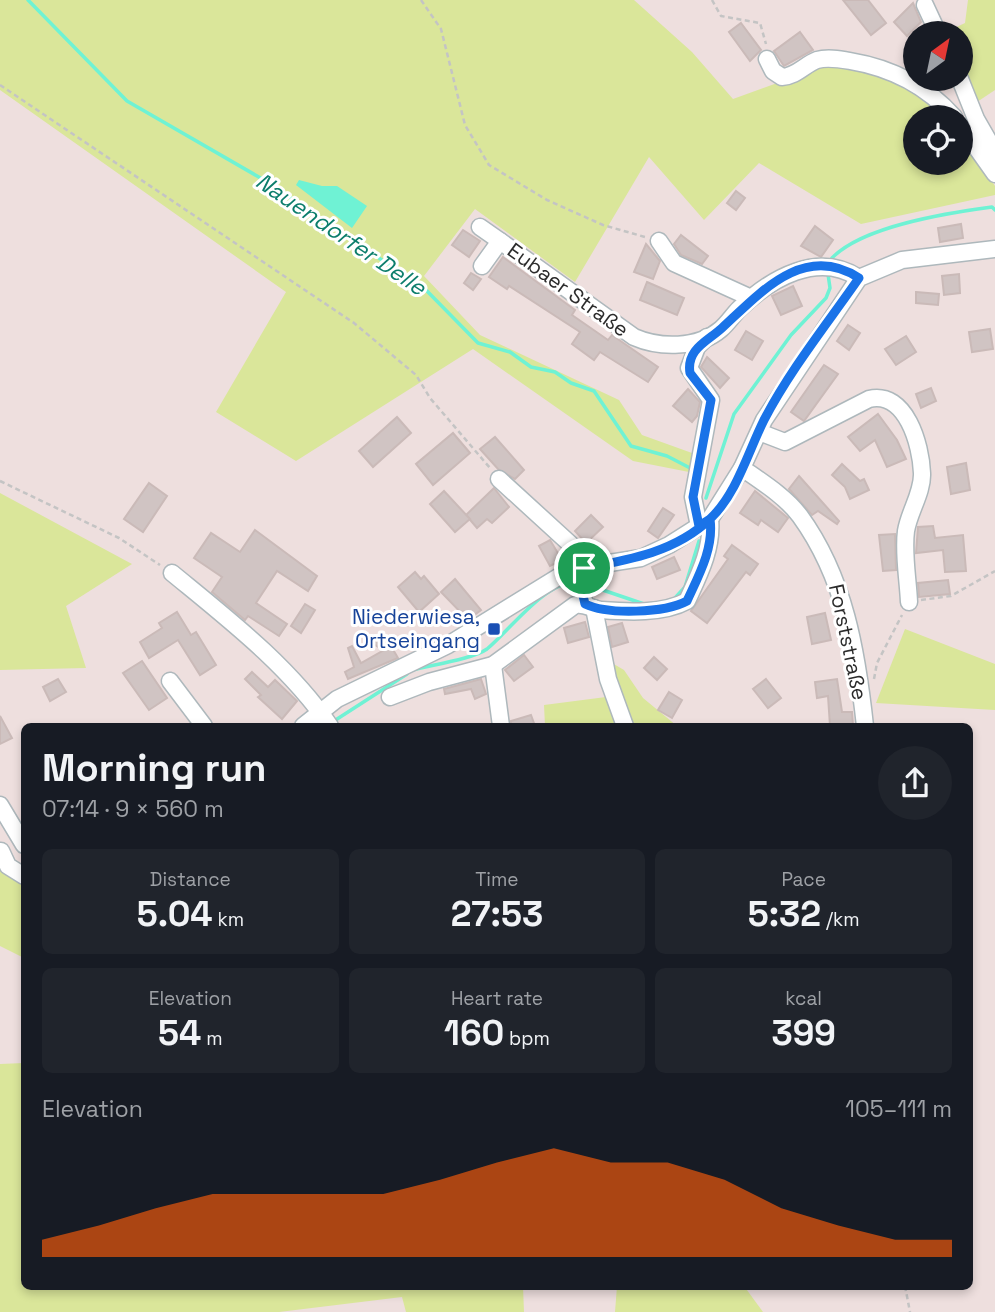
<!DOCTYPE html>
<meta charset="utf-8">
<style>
:root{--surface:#171b24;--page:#20242c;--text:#f1f3f6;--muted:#9ea1a6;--accent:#ea580c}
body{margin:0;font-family:"Space Grotesk",sans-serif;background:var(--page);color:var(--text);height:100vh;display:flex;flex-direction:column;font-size:26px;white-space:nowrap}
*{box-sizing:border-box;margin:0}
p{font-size:23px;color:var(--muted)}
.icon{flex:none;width:38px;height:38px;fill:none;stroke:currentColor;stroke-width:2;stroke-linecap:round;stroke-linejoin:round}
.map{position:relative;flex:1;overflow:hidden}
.drawer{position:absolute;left:21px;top:723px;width:952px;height:567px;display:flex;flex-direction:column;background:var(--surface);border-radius:10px;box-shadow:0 4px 10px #0003}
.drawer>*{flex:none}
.needle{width:46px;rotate:33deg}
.tools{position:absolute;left:903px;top:21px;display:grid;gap:14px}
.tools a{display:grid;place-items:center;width:70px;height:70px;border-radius:50%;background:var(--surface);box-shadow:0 4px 10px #0003;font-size:35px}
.pin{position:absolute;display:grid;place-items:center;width:60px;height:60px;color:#fff;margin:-30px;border:4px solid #fff;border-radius:50%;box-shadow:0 2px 7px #0007}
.round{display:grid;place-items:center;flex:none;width:74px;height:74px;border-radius:37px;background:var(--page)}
.headline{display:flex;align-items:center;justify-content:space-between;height:119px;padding:0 21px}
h1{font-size:38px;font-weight:600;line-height:52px}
.figures{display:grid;grid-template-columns:repeat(3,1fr);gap:10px;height:119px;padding:7px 21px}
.figures div{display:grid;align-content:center;border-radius:10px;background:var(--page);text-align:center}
.figures b{font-size:35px;font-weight:600}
.figures small{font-size:19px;font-weight:400}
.figures p{font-size:19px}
.chart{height:196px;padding:14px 21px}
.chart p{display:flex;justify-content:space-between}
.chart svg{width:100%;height:126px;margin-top:7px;fill:var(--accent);opacity:.7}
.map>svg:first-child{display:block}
.green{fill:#dae69a}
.water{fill:#6ff2d4}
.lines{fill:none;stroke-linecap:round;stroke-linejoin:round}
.stream{stroke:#6ff2d4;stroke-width:3.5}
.building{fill:#d0c4c3;stroke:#cabab8;stroke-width:2}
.minor-casing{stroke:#aeb8bc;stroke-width:19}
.path{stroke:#c4c4c4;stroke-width:2.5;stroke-dasharray:5 3.5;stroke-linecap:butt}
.minor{stroke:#fff;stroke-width:16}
.route-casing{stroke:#fff;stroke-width:14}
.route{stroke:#1a73e8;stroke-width:9}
.transit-dot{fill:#1a4fb4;stroke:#fff;stroke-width:2.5}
.labels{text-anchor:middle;stroke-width:6;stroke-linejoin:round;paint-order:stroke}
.street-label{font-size:21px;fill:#2c2c2c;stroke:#fff}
.transit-label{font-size:21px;fill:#164399;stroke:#fff;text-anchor:end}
.water-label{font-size:23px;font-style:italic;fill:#0c7e6c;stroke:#fff}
</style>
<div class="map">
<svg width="995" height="1312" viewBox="0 0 995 1312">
<rect width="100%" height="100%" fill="#eedfde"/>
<!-- green -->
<g class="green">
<path d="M 0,0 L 634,0 L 692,52 L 733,99 L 838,61 L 913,83 L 947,117 L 915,117 L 915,163 L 961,163 L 961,136 L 995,186 L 995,195 L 861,224 L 759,163 L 704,220 L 649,157 L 575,282 L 475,209 L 424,276 L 480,335 L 619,400 L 642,435 L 692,453 L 689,472 L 633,461 L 473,349 L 296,461 L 216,412 L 286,292 L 0,90 Z"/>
<path d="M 968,0 L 995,0 L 995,90 L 977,102 L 961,68 L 961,33 L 944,33 L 965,23 Z"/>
<path d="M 0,493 L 132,564 L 66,606 L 86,668 L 0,670 Z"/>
<path d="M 905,629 L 995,664 L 995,710 L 876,703 Z"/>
<path d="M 612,663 L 624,670 L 643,698 L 677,726 L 545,726 L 544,705 L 606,697 L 597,665 Z"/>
<path d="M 0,859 L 24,869 L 24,958 L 0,946 Z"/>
<path d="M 24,1063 L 24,1286 L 523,1286 L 524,1312 L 406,1312 L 402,1297 L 279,1312 L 0,1312 L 0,1064 Z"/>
<path d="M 617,1286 L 744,1286 L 763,1312 L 615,1312 Z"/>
</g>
<!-- water -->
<path class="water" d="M 299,180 L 322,186 L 337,186 L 367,206 L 352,228 L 296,185 Z"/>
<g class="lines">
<!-- stream -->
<g class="stream">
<path d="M 28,0 L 127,101 L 264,180 L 426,290 L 478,343 L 510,352 L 531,367 L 555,372 L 571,383 L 594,391 L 631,446 L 667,456 L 692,469"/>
<path d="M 832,258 C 863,226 947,213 992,207 L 995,210"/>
<path d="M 706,498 L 734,414 L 791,335 L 826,298 L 830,288 L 828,274"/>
<path d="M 588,585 L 644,604"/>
<path d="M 675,598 L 685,587 L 699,541"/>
<path d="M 413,670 C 431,665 473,659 487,649 C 508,632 548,578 577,583"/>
<path d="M 334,721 L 407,674"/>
</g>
</g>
<!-- building -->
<g class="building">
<path d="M 843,0 L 868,0 L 886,23 L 871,35 Z"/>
<path d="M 913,3 L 921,22 L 907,36 L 894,22 Z"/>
<path d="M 741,23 L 761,50 L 750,61 L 729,32 Z"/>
<path d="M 800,32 L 813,50 L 784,66 L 774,51 Z"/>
<path d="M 736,191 L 745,198 L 736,210 L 727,203 Z"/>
<path d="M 961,224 L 963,238 L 940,242 L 938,228 Z"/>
<path d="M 815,226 L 833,240 L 821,257 L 801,246 Z"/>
<path d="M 463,230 L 480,241 L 469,257 L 452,245 Z"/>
<path d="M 681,235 L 708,256 L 702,264 L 681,255 L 674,244 Z"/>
<path d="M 646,244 L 660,261 L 653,279 L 634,272 Z"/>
<path d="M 503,257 L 575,310 L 572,315 L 608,340 L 612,335 L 658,367 L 648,382 L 600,352 L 594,360 L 572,344 L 580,332 L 509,286 L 507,289 L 489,277 Z"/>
<path d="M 471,273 L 481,279 L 473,290 L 464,283 Z"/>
<path d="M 959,274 L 960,293 L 944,295 L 942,276 Z"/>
<path d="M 647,282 L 684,298 L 677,315 L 640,300 Z"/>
<path d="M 793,286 L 802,306 L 781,315 L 772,296 Z"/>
<path d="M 916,292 L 939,294 L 938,305 L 916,303 Z"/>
<path d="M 848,325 L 860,333 L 849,350 L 837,341 Z"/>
<path d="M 990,329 L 993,349 L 972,352 L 969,332 Z"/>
<path d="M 746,331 L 763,341 L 752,360 L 735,350 Z"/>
<path d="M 906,336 L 916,352 L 896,365 L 885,349 Z"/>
<path d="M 707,357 L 729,378 L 720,388 L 701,367 Z"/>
<path d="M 824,365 L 838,374 L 804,421 L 791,412 Z"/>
<path d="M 931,388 L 936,401 L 921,408 L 916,394 Z"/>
<path d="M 688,389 L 700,402 L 697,416 L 692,422 L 673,406 Z"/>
<path d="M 878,414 L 897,440 L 906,459 L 887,467 L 875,440 L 860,451 L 848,437 Z"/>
<path d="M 397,417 L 411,433 L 373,467 L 359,451 Z"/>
<path d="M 453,433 L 470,453 L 433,485 L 416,464 Z"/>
<path d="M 495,437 L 524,470 L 515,479 L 498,469 L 480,449 Z"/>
<path d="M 966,463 L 970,490 L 951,494 L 947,467 Z"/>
<path d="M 842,464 L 860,481 L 864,479 L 869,490 L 850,499 L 845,487 L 832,475 Z"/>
<path d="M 799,476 L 839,521 L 837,524 L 818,511 L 812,515 L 789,489 Z"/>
<path d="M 149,483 L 167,496 L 143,532 L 124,519 Z"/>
<path d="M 494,488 L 509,507 L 492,523 L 487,519 L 477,528 L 466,515 Z"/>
<path d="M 444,491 L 470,519 L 455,532 L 430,504 Z"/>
<path d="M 755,491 L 788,518 L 778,532 L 761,520 L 758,525 L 740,513 Z"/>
<path d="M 663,508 L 674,515 L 658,538 L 648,531 Z"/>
<path d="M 591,515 L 603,527 L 586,543 L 575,531 Z"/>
<path d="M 933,526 L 935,538 L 963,535 L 966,571 L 945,572 L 943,550 L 916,553 L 918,527 Z"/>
<path d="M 255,530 L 317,576 L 308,591 L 277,571 L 256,603 L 287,624 L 279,636 L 248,616 L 245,620 L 212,592 L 222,577 L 194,558 L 211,533 L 240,552 Z"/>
<path d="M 895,534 L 896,570 L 883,571 L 879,535 Z"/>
<path d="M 550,540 L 562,560 L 550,566 L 539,546 Z"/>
<path d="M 732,545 L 758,564 L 750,575 L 746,572 L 707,623 L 691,611 L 728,559 L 724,556 Z"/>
<path d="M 674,557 L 680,570 L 657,579 L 652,567 Z"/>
<path d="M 415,572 L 421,579 L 424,576 L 439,594 L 419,612 L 398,587 Z"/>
<path d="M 455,579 L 481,610 L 468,620 L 441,592 Z"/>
<path d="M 948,580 L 950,594 L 919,597 L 918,583 Z"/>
<path d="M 305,604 L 315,610 L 301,633 L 291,626 Z"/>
<path d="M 177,612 L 191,635 L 196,632 L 216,665 L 200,675 L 178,640 L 149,658 L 140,642 L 162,628 L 159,623 Z"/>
<path d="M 825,613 L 831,640 L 812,644 L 807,617 Z"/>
<path d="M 585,622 L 589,637 L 568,643 L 564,628 Z"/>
<path d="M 622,623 L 628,642 L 612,647 L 608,627 Z"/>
<path d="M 379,635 L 388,641 L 398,658 L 348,679 L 345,672 L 354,667 L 348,648 L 352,646 L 361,663 L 384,650 L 373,644 Z"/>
<path d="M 524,655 L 533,667 L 514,681 L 505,670 Z"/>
<path d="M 654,657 L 667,669 L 657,680 L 644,668 Z"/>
<path d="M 142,661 L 167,698 L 149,710 L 123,673 Z"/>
<path d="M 252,672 L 268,687 L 275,680 L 297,701 L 282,719 L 258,697 L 261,695 L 245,679 Z"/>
<path d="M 58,679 L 66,692 L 50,701 L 43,687 Z"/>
<path d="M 481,679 L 486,694 L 475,699 L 471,689 L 445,694 L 444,689 Z"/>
<path d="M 766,679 L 781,698 L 768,708 L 753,689 Z"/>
<path d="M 837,679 L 842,712 L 852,712 L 853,726 L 830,726 L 828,696 L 817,698 L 815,682 Z"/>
<path d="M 669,692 L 682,700 L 672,718 L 658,710 Z"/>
<path d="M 531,715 L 535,726 L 511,726 L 511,721 Z"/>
<path d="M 0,716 L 12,738 L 0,744 Z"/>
</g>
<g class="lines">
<defs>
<g id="minor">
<path d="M 925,5 L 938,33"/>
<path d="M 767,59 L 773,71 L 782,77 C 797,76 804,65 817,60 C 827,57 839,59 850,61 C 892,68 926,85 954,117"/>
<path d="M 960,79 L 976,119 L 995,152"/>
<path d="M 961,126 L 995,174"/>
<path d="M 480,227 L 500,241"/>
<path d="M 659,241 L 674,263 L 751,298"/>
<path d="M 482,266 L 500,241 L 634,337 C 659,348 698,349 721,329 C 728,323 733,315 739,309 C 771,278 818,251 859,278"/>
<path d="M 759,432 L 785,442 L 869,399 C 906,390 921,445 922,473 C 923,492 909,512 906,531 C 903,553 908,579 909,602"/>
<path d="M 742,468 C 762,482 786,497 800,516 C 845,578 857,652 865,726"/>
<path d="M 499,479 L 580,553 C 585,571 579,587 585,604"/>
<path d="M 699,526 L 693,497 L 711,400 L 689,368 L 697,347 L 707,337"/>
<path d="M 172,573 C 228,619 289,666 330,726"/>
<path d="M 594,608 L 608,679 L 625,726"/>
<path d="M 493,665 L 501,726"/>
<path d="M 170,681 L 204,726"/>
<path d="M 390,697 L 429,682 L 493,665 L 575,605 C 586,603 590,609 601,610 C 628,612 663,614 687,601 C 699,575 713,548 710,519"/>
<path d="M 303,726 L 337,699 L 448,645 L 563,574 L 584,567 L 641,558 L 669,545 L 710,519 L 742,468 L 764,420 L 859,278 L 902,260 L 995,249"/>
<path d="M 0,805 L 24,845"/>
<path d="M 1,851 L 8,866 L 24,876"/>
</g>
</defs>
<!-- minor casing -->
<use href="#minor" class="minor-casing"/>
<!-- path -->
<g class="path">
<path d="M 421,0 L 441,29 L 465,125 L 489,165 L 547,200 L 603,225 L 645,237"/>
<path d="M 712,0 L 721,16 L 760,23 L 766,44"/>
<path d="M 0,85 L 354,323 L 416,375 L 430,398 L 490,468"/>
<path d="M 0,481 L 119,538 L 160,565"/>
<path d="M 921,600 L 951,596 L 995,571"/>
<path d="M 874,679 L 877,663 L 902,615"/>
<path d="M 905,1286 L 910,1312"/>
</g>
<!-- minor -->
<use href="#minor" class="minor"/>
</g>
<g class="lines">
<defs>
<path id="route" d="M 584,568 C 629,560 676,552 711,518 C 737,493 748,452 764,420 C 790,370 827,324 859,278 C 804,242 760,293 722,328 C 708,341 686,349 690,373 L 711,400 L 693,497 L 699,526 L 710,519 C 714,548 699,575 687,601 C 665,613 608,615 585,604 L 581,587 L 584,568"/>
</defs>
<!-- route casing -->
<use href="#route" class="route-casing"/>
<!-- route -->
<use href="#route" class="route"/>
</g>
<!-- markers -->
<rect class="transit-dot" x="487" y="622" width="14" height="14" rx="3.5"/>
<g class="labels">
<!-- street labels -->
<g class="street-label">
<text transform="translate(568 290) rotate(36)" y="7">Eubaer Straße</text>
<text transform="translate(848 642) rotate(78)" y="7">Forststraße</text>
</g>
<!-- transit labels -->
<g class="transit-label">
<text x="480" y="624">Niederwiesa,<tspan x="480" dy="24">Ortseingang</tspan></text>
</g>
<!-- water labels -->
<g class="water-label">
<text transform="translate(341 234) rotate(34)" y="8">Nauendorfer Delle</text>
</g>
</g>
</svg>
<div class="tools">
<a><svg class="needle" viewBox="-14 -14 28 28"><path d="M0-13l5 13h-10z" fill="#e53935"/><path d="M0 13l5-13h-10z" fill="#9ea1a6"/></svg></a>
<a><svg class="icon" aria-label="locate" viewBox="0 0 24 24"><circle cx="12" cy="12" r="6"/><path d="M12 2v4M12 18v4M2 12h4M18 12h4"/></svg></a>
</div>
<div class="pin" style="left:584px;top:568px;background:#1e9e55"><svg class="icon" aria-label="arrive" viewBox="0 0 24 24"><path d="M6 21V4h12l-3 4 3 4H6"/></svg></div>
<section class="drawer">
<div class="headline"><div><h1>Morning run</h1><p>07:14 · 9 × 560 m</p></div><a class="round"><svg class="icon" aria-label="share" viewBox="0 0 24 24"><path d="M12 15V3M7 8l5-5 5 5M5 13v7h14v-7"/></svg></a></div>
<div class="figures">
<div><p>Distance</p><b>5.04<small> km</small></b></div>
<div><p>Time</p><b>27:53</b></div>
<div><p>Pace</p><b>5:32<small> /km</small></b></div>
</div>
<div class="figures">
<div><p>Elevation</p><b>54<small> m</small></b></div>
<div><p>Heart rate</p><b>160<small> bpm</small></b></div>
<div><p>kcal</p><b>399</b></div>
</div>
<div class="chart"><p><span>Elevation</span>105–111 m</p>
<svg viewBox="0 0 160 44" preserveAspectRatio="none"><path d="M0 44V38L10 33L20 27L30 22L40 22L50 22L60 22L70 17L80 11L90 6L100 11L110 11L120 17L130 27L140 33L150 38L160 38V44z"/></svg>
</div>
</section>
</div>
